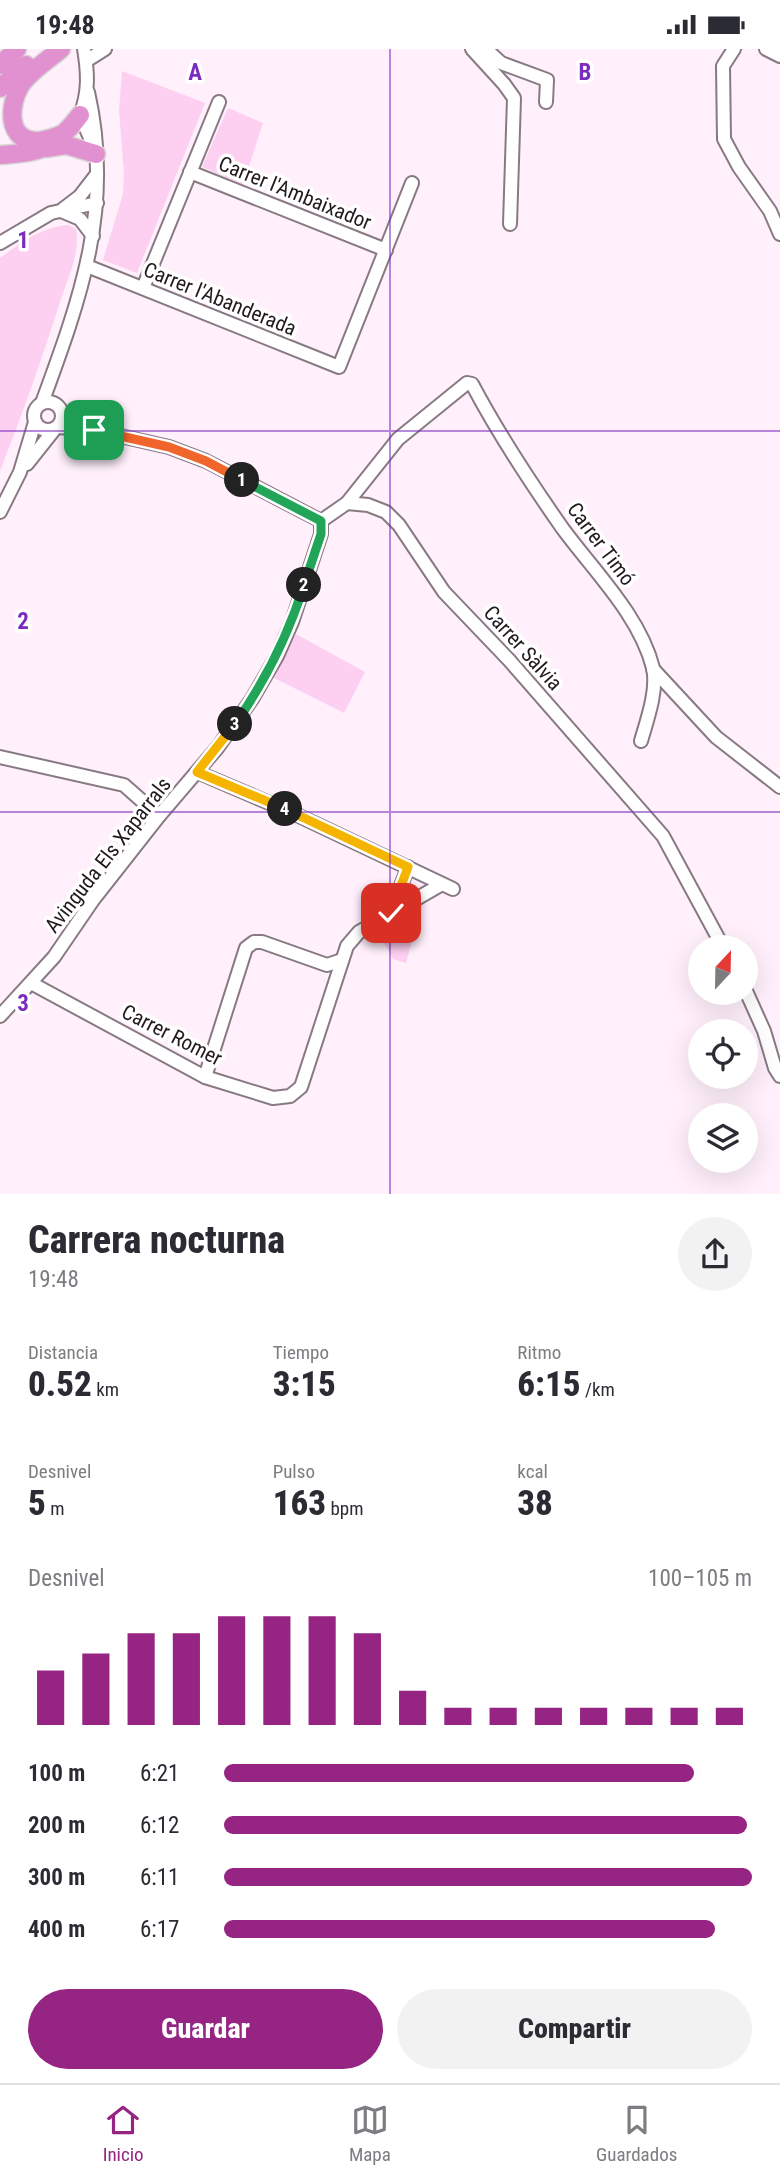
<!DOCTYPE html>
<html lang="es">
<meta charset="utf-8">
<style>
:root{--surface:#fff;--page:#f2f2f3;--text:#2b2b33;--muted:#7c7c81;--line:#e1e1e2;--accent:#952483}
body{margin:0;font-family:"Roboto Condensed",sans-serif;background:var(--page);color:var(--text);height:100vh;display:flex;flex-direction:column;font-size:26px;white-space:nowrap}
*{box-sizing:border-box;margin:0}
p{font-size:23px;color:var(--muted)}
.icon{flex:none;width:38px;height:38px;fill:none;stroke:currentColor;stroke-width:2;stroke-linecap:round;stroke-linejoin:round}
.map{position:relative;height:1145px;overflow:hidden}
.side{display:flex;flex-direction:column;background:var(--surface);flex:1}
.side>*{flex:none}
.needle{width:46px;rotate:22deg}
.controls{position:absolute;left:688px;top:886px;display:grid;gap:14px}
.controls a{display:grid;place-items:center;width:70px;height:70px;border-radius:50%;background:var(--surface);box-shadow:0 7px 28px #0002;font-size:35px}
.pin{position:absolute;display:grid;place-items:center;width:60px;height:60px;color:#fff;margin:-30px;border-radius:14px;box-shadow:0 4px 10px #0006}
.km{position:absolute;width:35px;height:35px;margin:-18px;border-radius:50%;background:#222;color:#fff;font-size:19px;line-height:35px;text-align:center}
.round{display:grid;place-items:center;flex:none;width:74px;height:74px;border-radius:37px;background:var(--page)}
.summary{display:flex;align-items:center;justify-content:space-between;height:119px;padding:0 28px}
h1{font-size:38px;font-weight:800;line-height:52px}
.metrics{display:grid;grid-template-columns:repeat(3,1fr);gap:10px;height:119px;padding:7px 28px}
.metrics div{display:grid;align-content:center}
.metrics b{font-size:35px;font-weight:800}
.metrics small{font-size:19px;font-weight:400}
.metrics p{font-size:19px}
.chart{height:196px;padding:14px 28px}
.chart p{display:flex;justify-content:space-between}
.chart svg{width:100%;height:126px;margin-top:7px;stroke:var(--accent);stroke-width:6}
.primary-button{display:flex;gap:14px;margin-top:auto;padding:14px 28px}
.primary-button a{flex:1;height:80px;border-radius:42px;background:var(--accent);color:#fff;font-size:28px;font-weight:800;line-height:80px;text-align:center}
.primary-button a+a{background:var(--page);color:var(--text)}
ul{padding:0 28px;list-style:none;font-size:23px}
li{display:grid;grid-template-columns:112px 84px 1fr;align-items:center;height:52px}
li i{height:18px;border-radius:9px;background:var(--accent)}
.status{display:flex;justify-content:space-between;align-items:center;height:49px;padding:0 35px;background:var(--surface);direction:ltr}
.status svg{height:19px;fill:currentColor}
.menu{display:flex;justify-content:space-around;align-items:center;height:98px;border-top:2px solid var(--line);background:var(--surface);font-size:19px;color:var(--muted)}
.menu a{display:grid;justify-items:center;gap:4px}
.menu .active{color:var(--accent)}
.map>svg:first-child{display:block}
.green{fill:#fdcff1}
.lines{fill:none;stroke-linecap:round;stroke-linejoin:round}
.minor-casing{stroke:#887a84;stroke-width:16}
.highway-casing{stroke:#d7d6d6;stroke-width:21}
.minor{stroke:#fff;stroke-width:12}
.highway{stroke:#e291d0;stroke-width:18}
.split-1-casing{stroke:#fff;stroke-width:14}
.split-2-casing{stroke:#fff;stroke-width:14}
.split-3-casing{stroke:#fff;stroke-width:14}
.split-4-casing{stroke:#fff;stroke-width:14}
.split-5-casing{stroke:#fff;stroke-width:14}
.split-1{stroke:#f0652b;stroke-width:9}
.split-2{stroke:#22a559;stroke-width:9}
.split-3{stroke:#22a559;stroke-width:9}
.split-4{stroke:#f5b400;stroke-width:9}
.split-5{stroke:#f5b400;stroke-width:9}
.grid{fill:none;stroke:#7b2cbf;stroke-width:2;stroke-opacity:0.55}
.labels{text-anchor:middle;stroke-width:7;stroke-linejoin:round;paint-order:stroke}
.street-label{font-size:21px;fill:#201a1e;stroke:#fff}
.grid-label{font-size:23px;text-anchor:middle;font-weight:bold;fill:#7b2cbf;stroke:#fff;stroke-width:7;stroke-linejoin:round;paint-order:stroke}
</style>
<div class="status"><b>19:48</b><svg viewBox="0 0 49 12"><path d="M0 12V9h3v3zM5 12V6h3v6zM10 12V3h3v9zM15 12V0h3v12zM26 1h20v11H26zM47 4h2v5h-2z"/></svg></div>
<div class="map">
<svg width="780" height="1145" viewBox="0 0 780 1145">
<rect width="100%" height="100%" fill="#fff0fb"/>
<!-- green -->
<g class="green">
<path d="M 122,22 L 205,54 L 137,224 L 103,211 L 123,145 L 124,124 L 119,62 Z"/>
<path d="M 228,59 L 263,74 L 243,136 L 202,118 Z"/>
<path d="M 68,176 L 76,180 C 81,203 67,231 60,253 C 42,310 22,366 0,422 L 0,209 C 21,194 41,178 68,176 Z"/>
<path d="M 296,585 L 365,623 L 344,664 L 272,628 Z"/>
<path d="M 389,873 L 415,881 L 406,914 L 393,910 L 377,881 Z"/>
</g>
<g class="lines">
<defs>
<g id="minor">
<path d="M 84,0 C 88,24 89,44 80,66 L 91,91"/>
<path d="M 472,0 L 504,35 L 514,49 L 510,175"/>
<path d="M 486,0 L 501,14 L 547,31 L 546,53"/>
<path d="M 734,0 L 723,17 L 724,90 L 739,118 L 770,162 L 780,185"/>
<path d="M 766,0 L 780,7"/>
<path d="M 86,12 L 105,0"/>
<path d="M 190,123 L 386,201"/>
<path d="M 63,160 L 80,147 L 97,125"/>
<path d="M 61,162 L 80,170 L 93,187"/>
<path d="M 0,194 L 51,164 L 97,154"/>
<path d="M 87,217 L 339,318 L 412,134"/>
<path d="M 143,239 L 219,53"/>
<circle cx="48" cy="367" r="14"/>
<path d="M 42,354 C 81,248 114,157 88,43"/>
<path d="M 58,378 L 94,381 L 169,398 L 206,412 L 321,472"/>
<path d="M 27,415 L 54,381"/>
<path d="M 347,454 L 368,456 L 386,463 L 399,476 L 444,543 L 509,611 L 663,787 L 723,898"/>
<path d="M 0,463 L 20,423 L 35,373"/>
<path d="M 321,472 L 347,454 L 398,390 L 467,334 L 472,335 C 499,386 530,433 563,480 C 594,522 640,567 653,619 C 658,641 647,671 641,692"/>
<path d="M 653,620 L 716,688 L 780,738"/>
<path d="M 0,708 L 124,736 L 159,767"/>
<path d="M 197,723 L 295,765 L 453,840"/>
<path d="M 391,864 L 408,818"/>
<path d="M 31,934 L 205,1028 L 273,1049 L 290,1047 L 301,1038 L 347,897 L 359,883 L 442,835"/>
<path d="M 746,942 L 764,982 L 775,1019 L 780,1027"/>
<path d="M 0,967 L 54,908 L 93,851 L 159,767 L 218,698 L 252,650 L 277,607 L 292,573 L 321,485 L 321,472"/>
<path d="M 205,1028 L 246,899 L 254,893 L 262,893 L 327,916 L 342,911"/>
</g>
<g id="highway">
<path d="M 61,0 C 48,11 29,23 20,37 C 9,56 6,92 37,92 C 46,92 56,87 64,85"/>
<path d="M 0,16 L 17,0"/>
<path d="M 0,39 L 26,16"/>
<path d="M 46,99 L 66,96 L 96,105"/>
<path d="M 0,106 C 42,103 54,100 80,66"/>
</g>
</defs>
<!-- minor casing -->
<use href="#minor" class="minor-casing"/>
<!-- highway casing -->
<use href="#highway" class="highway-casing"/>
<!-- minor -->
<use href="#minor" class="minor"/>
<!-- highway -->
<use href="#highway" class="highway"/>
</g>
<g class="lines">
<defs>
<path id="split-1" d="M 94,381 L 169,398 L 206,412 L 242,431"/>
<path id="split-2" d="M 242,431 L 321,472 L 321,485 L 304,536"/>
<path id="split-3" d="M 235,675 C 266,631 288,587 304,536"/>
<path id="split-4" d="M 235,675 L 197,723 L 285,760"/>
<path id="split-5" d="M 285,760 L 408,818 L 391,864"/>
</defs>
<!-- split-1 casing -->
<use href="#split-1" class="split-1-casing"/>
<!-- split-2 casing -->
<use href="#split-2" class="split-2-casing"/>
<!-- split-3 casing -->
<use href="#split-3" class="split-3-casing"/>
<!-- split-4 casing -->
<use href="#split-4" class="split-4-casing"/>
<!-- split-5 casing -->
<use href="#split-5" class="split-5-casing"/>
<!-- split-1 -->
<use href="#split-1" class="split-1"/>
<!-- split-2 -->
<use href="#split-2" class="split-2"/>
<!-- split-3 -->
<use href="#split-3" class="split-3"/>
<!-- split-4 -->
<use href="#split-4" class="split-4"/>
<!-- split-5 -->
<use href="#split-5" class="split-5"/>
</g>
<!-- grid -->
<path class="grid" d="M 390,0 L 390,1145M 0,382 L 780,382M 0,763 L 780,763"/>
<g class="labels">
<!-- street labels -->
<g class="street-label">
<text transform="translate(295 144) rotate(22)" y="7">Carrer l'Ambaixador</text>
<text transform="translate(220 250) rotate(22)" y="7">Carrer l'Abanderada</text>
<text transform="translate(601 495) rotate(53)" y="7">Carrer Timó</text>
<text transform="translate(523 599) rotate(48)" y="7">Carrer Sàlvia</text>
<text transform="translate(108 806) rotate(-52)" y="7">Avinguda Els Xaparrals</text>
<text transform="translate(172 986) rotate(27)" y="7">Carrer Romer</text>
</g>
</g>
<g class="grid-label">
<text x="195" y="31">A</text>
<text x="585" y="31">B</text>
<text x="23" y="199">1</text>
<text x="23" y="580">2</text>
<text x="23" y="962">3</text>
</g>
</svg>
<div class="controls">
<a><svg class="needle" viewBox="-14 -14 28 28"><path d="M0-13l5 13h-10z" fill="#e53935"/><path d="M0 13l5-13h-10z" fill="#7c7c81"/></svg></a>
<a><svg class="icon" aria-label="locate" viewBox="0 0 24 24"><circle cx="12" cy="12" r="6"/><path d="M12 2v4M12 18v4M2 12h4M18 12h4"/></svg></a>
<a><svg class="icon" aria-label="layers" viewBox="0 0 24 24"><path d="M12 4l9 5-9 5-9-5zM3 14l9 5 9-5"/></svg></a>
</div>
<div class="pin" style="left:94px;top:381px;background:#1e9e55"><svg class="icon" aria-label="arrive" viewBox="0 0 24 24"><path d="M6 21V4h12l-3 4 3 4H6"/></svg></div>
<div class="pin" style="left:391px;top:864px;background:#d93025"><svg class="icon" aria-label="check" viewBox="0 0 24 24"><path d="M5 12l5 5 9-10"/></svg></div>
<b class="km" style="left:242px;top:431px">1</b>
<b class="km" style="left:304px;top:536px">2</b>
<b class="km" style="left:235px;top:675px">3</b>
<b class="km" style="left:285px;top:760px">4</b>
</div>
<section class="side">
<div class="summary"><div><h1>Carrera nocturna</h1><p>19:48</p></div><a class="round"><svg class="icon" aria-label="share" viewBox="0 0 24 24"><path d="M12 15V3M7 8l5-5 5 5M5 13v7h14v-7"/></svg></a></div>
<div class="metrics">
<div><p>Distancia</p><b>0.52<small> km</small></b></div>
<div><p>Tiempo</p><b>3:15</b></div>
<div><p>Ritmo</p><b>6:15<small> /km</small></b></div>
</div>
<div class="metrics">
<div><p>Desnivel</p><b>5<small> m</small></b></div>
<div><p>Pulso</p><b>163<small> bpm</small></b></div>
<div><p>kcal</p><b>38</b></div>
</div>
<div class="chart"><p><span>Desnivel</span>100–105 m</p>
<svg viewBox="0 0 160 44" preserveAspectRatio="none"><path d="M5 44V25M15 44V19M25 44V12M35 44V12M45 44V6M55 44V6M65 44V6M75 44V12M85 44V32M95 44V38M105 44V38M115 44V38M125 44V38M135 44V38M145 44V38M155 44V38"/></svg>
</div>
<ul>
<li><b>100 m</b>6:21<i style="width:89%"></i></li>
<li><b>200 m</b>6:12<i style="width:99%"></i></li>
<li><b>300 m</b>6:11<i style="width:100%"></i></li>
<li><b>400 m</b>6:17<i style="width:93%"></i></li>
</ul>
<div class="primary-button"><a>Guardar</a><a>Compartir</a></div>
</section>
<nav class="menu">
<a class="active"><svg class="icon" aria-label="home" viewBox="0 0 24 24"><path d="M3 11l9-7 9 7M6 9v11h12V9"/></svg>Inicio</a>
<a><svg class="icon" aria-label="map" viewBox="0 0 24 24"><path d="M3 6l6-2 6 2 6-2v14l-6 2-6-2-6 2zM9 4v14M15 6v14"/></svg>Mapa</a>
<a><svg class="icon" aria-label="saved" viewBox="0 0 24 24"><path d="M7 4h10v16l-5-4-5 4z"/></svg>Guardados</a>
</nav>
